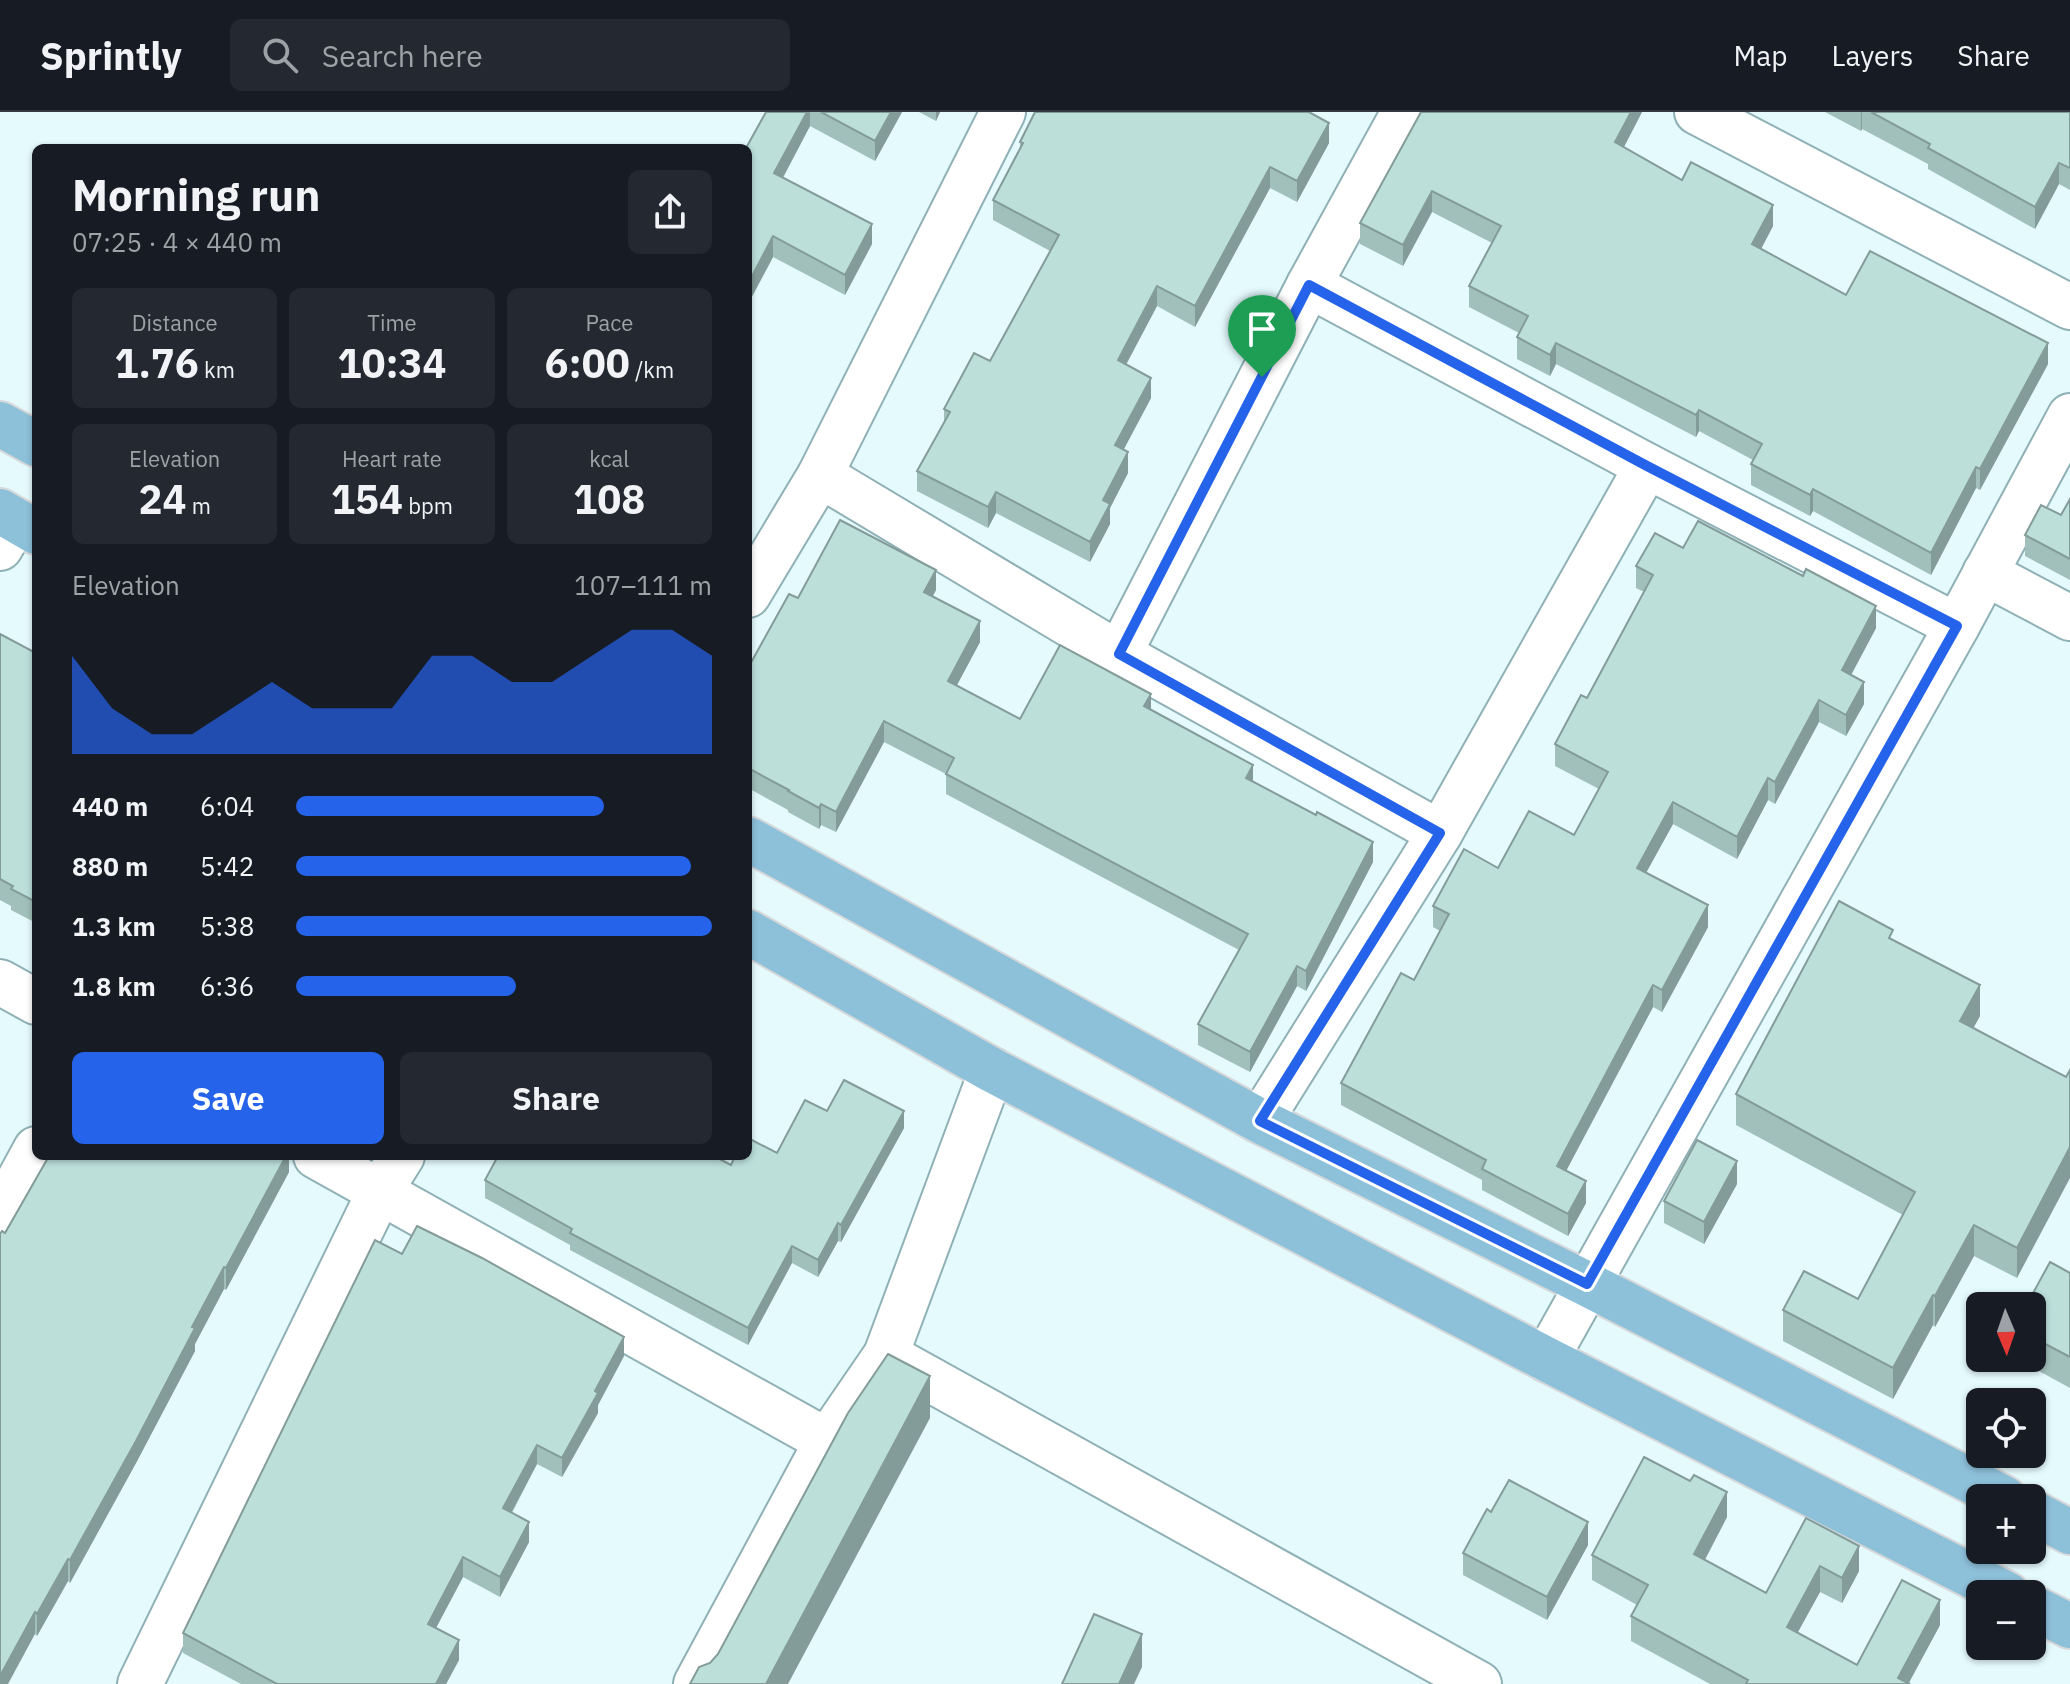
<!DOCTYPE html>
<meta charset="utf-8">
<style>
:root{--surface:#171b24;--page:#242831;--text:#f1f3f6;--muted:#9ea1a6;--line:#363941;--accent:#2563eb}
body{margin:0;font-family:"IBM Plex Sans",sans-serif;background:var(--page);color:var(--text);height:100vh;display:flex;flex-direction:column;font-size:30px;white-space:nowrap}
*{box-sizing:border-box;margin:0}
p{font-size:26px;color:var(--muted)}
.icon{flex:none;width:44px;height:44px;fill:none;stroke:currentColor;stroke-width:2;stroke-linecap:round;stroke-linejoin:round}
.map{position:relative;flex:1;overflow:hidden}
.side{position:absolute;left:32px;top:32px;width:720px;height:1016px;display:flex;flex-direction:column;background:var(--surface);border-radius:12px;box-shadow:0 2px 6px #0004}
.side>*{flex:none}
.needle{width:52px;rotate:178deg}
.controls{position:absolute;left:1966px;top:1180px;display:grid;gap:16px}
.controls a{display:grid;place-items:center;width:80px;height:80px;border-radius:12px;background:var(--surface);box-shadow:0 2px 6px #0004;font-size:40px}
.pin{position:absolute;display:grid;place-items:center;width:68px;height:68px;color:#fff;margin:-82px -34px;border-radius:50% 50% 50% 0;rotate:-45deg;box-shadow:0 0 8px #0007}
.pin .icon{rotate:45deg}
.round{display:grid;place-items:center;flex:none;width:84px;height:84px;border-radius:12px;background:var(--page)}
.head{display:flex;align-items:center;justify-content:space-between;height:136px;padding:0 40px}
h1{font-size:44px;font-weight:800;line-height:60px}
.metrics{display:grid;grid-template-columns:repeat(3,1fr);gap:12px;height:136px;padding:8px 40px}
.metrics div{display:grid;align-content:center;border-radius:12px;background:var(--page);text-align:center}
.metrics b{font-size:40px;font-weight:800}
.metrics small{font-size:22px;font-weight:400}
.metrics p{font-size:22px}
.chart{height:224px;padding:16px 40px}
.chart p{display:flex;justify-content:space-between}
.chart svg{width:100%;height:144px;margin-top:8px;fill:var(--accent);opacity:.7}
.action{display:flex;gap:16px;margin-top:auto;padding:16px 40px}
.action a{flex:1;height:92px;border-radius:12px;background:var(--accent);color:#fff;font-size:32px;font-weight:800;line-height:92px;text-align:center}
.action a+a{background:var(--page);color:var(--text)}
ul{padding:0 40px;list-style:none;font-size:26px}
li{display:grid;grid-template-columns:128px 96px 1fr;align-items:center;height:60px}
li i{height:20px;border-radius:10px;background:var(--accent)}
header{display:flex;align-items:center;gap:48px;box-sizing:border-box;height:112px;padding:0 40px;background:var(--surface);border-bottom:2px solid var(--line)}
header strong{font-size:38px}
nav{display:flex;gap:44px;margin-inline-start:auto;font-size:28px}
.search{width:560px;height:72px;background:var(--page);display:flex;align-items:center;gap:20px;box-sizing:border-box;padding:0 28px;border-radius:12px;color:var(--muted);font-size:30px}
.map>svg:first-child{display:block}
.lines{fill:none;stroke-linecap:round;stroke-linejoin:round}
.minor-casing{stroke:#8fb1b6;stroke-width:48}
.major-casing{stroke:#d7d8d9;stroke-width:48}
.minor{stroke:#fff;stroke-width:44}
.major{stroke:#8dc1da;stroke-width:44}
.wall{fill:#a2c0bb}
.shaded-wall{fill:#849c99}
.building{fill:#bcdfda;stroke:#849c99;stroke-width:2}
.route-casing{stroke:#fff;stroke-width:16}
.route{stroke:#2563eb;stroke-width:10}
</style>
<header>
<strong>Sprintly</strong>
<div class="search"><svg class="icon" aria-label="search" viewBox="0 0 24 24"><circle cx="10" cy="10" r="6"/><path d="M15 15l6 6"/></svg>Search here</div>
<nav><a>Map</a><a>Layers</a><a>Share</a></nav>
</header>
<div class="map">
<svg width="2070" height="1572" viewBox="0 0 2070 1572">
<rect width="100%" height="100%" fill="#e4fafd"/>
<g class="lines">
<defs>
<g id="minor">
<path d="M 1697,0 L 2070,195"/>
<path d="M 1309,173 L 1647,354 L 1957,514"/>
<path d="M 820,363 L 1119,542 L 1440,721"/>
<path d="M 0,436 L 16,409"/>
<path d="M 1985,461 L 2070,506"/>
<path d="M 748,483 L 820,363 L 1003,0"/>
<path d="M 1119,542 L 1309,173 L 1404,0"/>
<path d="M 0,870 L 36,890"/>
<path d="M 1260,1009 L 1440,721 L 1647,354"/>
<path d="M 316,1044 L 827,1329"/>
<path d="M 0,1103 L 36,1037"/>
<path d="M 886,1243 L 1479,1572"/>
<path d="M 1546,1247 L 1957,514 L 2070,304"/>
<path d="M 140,1572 L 380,1079 L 402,1044"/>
<path d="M 696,1572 L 827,1329 L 886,1243 L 992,958"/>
</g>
<g id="major">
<path d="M 0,312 L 36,332"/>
<path d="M 0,399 L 36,420"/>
<path d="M 748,727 L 1260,1009 L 1587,1172 L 2004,1386"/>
<path d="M 748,820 L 992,958 L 1546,1247 L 2007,1482"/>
<path d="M 2032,1400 L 2070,1420"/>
<path d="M 2032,1495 L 2070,1514"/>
</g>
</defs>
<!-- minor casing -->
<use href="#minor" class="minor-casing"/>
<!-- major casing -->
<use href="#major" class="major-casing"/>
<!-- minor -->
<use href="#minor" class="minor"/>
<!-- major -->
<use href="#major" class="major"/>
</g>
<!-- wall -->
<g class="wall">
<path d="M 766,0 L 902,0 L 875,49 L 810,14 L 783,66 L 872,132 L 845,183 L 773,145 L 748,192 L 748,36 Z"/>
<path d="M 919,0 L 940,0 L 936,9 Z"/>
<path d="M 1421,0 L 1642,0 L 1624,35 L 1682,68 L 1773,114 L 1761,137 L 1846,183 L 2048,252 L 1980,378 L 1976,376 L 1931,463 L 1813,399 L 1810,404 L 1751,373 L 1751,352 L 1753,348 L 1699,319 L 1696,325 L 1556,252 L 1550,264 L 1517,247 L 1517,225 L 1519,221 L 1469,195 L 1469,174 L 1492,131 L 1432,100 L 1403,154 L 1360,132 L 1360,111 Z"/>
<path d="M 1825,0 L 2070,0 L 2070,78 L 2059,72 L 2035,117 L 1928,57 L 1928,52 L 1862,17 L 1861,19 Z"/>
<path d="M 1020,30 L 1329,31 L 1297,90 L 1270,76 L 1195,215 L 1157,194 L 1126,252 L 1151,286 L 1123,338 L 1128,361 L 1110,396 L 1110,412 L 1090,450 L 996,401 L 988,416 L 917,379 L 917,359 L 944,310 L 944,297 L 990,249 L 1050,139 L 993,108 L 993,88 L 1020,37 Z"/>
<path d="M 2070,387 L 2070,468 L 2025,444 L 2025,423 L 2061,403 Z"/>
<path d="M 1683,436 L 1876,516 L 1851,563 L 1864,592 L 1846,624 L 1819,610 L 1775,692 L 1768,688 L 1737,747 L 1673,712 L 1646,761 L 1708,815 L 1662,900 L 1653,895 L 1566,1059 L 1586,1091 L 1568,1124 L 1482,1078 L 1482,1068 L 1341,993 L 1341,971 L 1414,868 L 1440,819 L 1433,815 L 1433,794 L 1498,756 L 1574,723 L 1599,677 L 1555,654 L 1555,632 L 1587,586 L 1644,480 L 1636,476 L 1636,454 Z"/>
<path d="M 936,478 L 933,484 L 980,530 L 956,574 L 1020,607 L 1151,598 L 1253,670 L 1373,750 L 1306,879 L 1297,874 L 1250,960 L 1198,933 L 1198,912 L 1239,838 L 946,682 L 946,662 L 884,630 L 836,720 L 821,713 L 819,717 L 788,700 L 788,698 L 748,676 L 748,556 L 798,486 Z"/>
<path d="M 0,522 L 36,541 L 36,811 L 11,798 L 11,794 L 0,788 Z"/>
<path d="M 1893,828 L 1980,904 L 1973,916 L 2066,965 L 2017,1166 L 1974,1144 L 1935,1215 L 1933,1213 L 1893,1287 L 1783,1229 L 1783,1198 L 1858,1187 L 1903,1103 L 1736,1013 L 1736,982 Z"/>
<path d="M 827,999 L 904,1016 L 841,1130 L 838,1129 L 818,1165 L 792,1151 L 748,1233 L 570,1138 L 570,1133 L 485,1086 L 485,1068 L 731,1053 L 777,1041 Z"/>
<path d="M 289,1044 L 289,1060 L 226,1178 L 224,1177 L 195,1232 L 195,1239 L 136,1351 L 70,1471 L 68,1469 L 37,1524 L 35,1522 L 5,1121 Z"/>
<path d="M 1737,1072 L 1704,1132 L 1664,1111 L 1664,1089 Z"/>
<path d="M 402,1142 L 624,1244 L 598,1293 L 598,1301 L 562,1365 L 537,1352 L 512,1401 L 529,1430 L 500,1485 L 463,1465 L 436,1516 L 459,1548 L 446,1572 L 241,1572 L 183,1541 L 183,1521 Z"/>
<path d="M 2070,1161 L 2070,1276 L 2015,1246 L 2032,1246 L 2032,1194 Z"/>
<path d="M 1491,1400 L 1588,1433 L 1547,1508 L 1463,1463 L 1463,1441 Z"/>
<path d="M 1727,1405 L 1705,1448 L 1766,1481 L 1806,1406 L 1859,1459 L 1842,1491 L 1820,1480 L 1797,1521 L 1857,1553 L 1940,1513 L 1909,1571 L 1910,1572 L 1710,1572 L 1631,1529 L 1631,1504 L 1637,1493 L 1592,1468 L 1592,1443 Z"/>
</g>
<!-- shaded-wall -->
<g class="shaded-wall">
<path d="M 807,0 L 810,0 L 810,14 L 774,82 L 774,61 Z"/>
<path d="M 891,0 L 902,0 L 875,49 L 875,29 Z"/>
<path d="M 936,0 L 940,0 L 936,9 Z"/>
<path d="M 1631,0 L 1642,0 L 1615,52 L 1615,30 Z"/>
<path d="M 1861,0 L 1862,0 L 1862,17 L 1861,19 Z"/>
<path d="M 1329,11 L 1329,31 L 1297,90 L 1297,69 Z"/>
<path d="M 2059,51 L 2059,72 L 2035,117 L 2035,95 Z"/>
<path d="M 1270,55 L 1270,76 L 1195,215 L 1195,194 Z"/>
<path d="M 1432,79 L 1432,100 L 1403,154 L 1403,133 Z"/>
<path d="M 1773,93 L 1773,114 L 1752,154 L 1752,132 Z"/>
<path d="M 872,112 L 872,132 L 845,183 L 845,163 Z"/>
<path d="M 773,124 L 773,145 L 748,192 L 748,172 Z"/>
<path d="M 1157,174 L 1157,194 L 1118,268 L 1118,248 Z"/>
<path d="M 1556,231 L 1556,252 L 1550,264 L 1550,243 Z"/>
<path d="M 2048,231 L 2048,252 L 1980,378 L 1980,357 Z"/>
<path d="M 1151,266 L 1151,286 L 1115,354 L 1115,333 Z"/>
<path d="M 1699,298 L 1699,319 L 1696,325 L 1696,303 Z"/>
<path d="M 1128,340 L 1128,361 L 1110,396 L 1110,412 L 1090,450 L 1090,430 L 1103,388 Z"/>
<path d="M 1976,355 L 1976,376 L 1931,463 L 1931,441 Z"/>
<path d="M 1813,377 L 1813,399 L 1810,404 L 1810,383 Z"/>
<path d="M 996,380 L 996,401 L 988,416 L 988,395 Z"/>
<path d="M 936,458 L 936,478 L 924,500 L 924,480 Z"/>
<path d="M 1876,494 L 1876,516 L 1842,580 L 1842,558 Z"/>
<path d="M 980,509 L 980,530 L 948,590 L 948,569 Z"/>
<path d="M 1864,570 L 1864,592 L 1846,624 L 1846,603 Z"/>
<path d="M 1151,582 L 1151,603 L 1144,594 Z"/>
<path d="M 1819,588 L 1819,610 L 1775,692 L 1775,670 Z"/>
<path d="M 884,609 L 884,630 L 836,720 L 836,700 Z"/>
<path d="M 1253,653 L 1253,673 L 1246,666 Z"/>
<path d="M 1768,666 L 1768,688 L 1737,747 L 1737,725 Z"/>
<path d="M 1673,690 L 1673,712 L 1637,777 L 1637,756 Z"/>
<path d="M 821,692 L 821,713 L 819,717 L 819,696 Z"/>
<path d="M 1373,730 L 1373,750 L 1306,879 L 1306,859 Z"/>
<path d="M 1708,793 L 1708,815 L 1662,900 L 1662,878 Z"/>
<path d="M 1297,854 L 1297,874 L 1250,960 L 1250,940 Z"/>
<path d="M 1653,873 L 1653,895 L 1557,1076 L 1557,1054 Z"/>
<path d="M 1980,873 L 1980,904 L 1960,940 L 1960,909 Z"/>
<path d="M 904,999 L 904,1016 L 841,1130 L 841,1113 Z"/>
<path d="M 2070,1035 L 2070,1066 L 2017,1166 L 2017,1136 Z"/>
<path d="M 286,1044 L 289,1044 L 289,1060 L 226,1178 L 226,1156 Z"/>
<path d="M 1737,1049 L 1737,1072 L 1704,1132 L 1704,1110 Z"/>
<path d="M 1586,1069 L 1586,1091 L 1568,1124 L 1568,1102 Z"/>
<path d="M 838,1111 L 838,1129 L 818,1165 L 818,1148 Z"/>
<path d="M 1974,1113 L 1974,1144 L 1935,1215 L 1935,1184 Z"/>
<path d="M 792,1134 L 792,1151 L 748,1233 L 748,1216 Z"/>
<path d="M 224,1155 L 224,1177 L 195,1232 L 195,1239 L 136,1351 L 70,1471 L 70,1448 Z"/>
<path d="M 1933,1183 L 1933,1213 L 1893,1287 L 1893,1256 Z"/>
<path d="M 624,1225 L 624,1244 L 598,1293 L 598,1301 L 562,1365 L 562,1346 L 595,1279 Z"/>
<path d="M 930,1264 L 930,1306 L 788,1572 L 766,1572 Z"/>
<path d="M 537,1333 L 537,1352 L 503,1416 L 503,1396 Z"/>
<path d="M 1727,1380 L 1727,1405 L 1694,1468 L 1694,1442 Z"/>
<path d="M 529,1410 L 529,1430 L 500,1485 L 500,1465 Z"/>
<path d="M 1588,1410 L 1588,1433 L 1547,1508 L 1547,1485 Z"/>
<path d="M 1859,1434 L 1859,1459 L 1842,1491 L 1842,1466 Z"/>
<path d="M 463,1445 L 463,1465 L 428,1531 L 428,1512 Z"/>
<path d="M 68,1447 L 68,1469 L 37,1524 L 37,1502 Z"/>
<path d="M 1820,1454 L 1820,1480 L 1787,1540 L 1787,1515 Z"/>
<path d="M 1940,1488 L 1940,1513 L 1908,1572 L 1898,1566 Z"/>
<path d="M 35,1500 L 35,1522 L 8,1572 L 0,1572 L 0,1564 Z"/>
<path d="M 1142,1522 L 1142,1555 L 1134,1572 L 1119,1572 Z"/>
<path d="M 459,1528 L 459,1548 L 446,1572 L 436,1572 Z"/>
</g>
<!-- building -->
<g class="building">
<path d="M 766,0 L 807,0 L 774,61 L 872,112 L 845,163 L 773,124 L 748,172 L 748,36 L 746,36 Z"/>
<path d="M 821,0 L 891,0 L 875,29 Z"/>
<path d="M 1035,0 L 1309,0 L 1329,11 L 1297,69 L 1270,55 L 1195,194 L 1157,174 L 1118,248 L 1151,266 L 1115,333 L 1128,340 L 1103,388 L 1110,392 L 1090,430 L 996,380 L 988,395 L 917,359 L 950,300 L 944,297 L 974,241 L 990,249 L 1059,123 L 993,88 L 1023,31 L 1020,30 Z"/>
<path d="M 1421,0 L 1631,0 L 1615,30 L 1682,68 L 1691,50 L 1773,93 L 1752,132 L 1846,183 L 1870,139 L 2048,231 L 1980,357 L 1976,355 L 1931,441 L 1813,377 L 1810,383 L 1751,352 L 1762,332 L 1699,298 L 1696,303 L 1556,231 L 1550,243 L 1517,225 L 1528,204 L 1469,174 L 1501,114 L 1432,79 L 1403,133 L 1360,111 Z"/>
<path d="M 1871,0 L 2070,0 L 2070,56 L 2059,51 L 2035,95 L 1928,36 L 1930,32 Z"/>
<path d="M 2070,387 L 2070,447 L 2025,423 L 2041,393 L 2061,403 Z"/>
<path d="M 840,408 L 936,458 L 924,480 L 980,509 L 948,569 L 1020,607 L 1060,533 L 1151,582 L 1144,594 L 1253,653 L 1246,666 L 1316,703 L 1317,700 L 1373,730 L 1306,859 L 1297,854 L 1250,940 L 1198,912 L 1248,822 L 946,662 L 954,646 L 884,609 L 836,700 L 821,692 L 819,696 L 788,679 L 789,678 L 748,656 L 748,556 L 789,482 L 798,486 Z"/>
<path d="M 1698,409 L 1803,464 L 1806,457 L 1876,494 L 1842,558 L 1864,570 L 1846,603 L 1819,588 L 1775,670 L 1768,666 L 1737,725 L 1673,690 L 1637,756 L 1708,793 L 1662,878 L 1653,873 L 1557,1054 L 1586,1069 L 1568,1102 L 1482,1057 L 1486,1048 L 1341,971 L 1401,861 L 1414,868 L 1449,802 L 1433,794 L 1464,737 L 1498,756 L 1529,699 L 1574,723 L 1608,660 L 1555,632 L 1581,583 L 1587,586 L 1653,463 L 1636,454 L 1655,421 L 1683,436 Z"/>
<path d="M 0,522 L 36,541 L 36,790 L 11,777 L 13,774 L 0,767 Z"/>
<path d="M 1839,789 L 1893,818 L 1889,826 L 1980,873 L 1960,909 L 2066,965 L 2070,958 L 2070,1035 L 2017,1136 L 1974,1113 L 1935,1184 L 1933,1183 L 1893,1256 L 1783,1198 L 1804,1159 L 1858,1187 L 1915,1080 L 1736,982 Z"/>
<path d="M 844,968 L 904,999 L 841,1113 L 838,1111 L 818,1148 L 792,1134 L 748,1216 L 570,1121 L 572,1117 L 485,1068 L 498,1044 L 714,1044 L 731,1053 L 735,1044 L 748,1044 L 748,1026 L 777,1041 L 805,988 L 827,999 Z"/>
<path d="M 1697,1028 L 1737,1049 L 1704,1110 L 1664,1089 Z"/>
<path d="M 49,1044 L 286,1044 L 226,1156 L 224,1155 L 192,1215 L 195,1216 L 136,1329 L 70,1448 L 68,1447 L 37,1502 L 35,1500 L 0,1564 L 0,1122 L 2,1119 L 5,1121 Z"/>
<path d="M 417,1114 L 482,1146 L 624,1225 L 595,1279 L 598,1281 L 562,1346 L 537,1333 L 503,1396 L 529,1410 L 500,1465 L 463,1445 L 428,1512 L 459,1528 L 436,1572 L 277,1572 L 183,1521 L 375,1128 L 402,1142 Z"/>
<path d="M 2050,1150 L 2070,1161 L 2070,1245 L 2032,1225 L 2032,1194 L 2026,1194 Z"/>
<path d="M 888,1242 L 930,1264 L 766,1572 L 690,1572 L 699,1555 L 710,1551 L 718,1542 L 848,1301 Z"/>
<path d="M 1644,1345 L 1690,1369 L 1694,1363 L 1727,1380 L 1694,1442 L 1766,1481 L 1806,1406 L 1859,1434 L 1842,1466 L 1820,1454 L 1787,1515 L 1857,1553 L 1902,1468 L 1940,1488 L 1898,1566 L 1910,1572 L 1746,1572 L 1748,1568 L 1631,1504 L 1648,1473 L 1592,1443 Z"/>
<path d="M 1509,1368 L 1588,1410 L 1547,1485 L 1463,1441 L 1487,1397 L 1491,1400 Z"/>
<path d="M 1094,1502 L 1142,1522 L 1119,1572 L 1062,1572 Z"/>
</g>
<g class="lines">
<defs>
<path id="route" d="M 1309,173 L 1647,354 L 1957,514 L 1587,1172 L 1260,1009 L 1440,721 L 1119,542 Z"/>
</defs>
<!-- route casing -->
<use href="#route" class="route-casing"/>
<!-- route -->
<use href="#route" class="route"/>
</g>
</svg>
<div class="controls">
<a><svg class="needle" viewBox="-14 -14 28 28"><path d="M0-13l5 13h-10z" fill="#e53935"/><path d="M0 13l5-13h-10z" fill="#9ea1a6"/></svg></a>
<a><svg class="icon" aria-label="locate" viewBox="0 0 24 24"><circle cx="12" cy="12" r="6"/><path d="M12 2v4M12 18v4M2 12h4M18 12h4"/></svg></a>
<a>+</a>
<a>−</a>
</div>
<div class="pin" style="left:1262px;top:265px;background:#1e9e55"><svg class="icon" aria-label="arrive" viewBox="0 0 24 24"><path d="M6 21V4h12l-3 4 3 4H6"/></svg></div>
<section class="side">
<div class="head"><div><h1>Morning run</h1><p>07:25 · 4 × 440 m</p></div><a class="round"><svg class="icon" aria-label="share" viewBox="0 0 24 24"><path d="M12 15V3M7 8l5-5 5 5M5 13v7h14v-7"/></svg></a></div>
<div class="metrics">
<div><p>Distance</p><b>1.76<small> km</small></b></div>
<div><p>Time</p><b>10:34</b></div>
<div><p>Pace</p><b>6:00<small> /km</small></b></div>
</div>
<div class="metrics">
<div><p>Elevation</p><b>24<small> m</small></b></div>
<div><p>Heart rate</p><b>154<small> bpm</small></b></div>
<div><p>kcal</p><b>108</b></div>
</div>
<div class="chart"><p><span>Elevation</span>107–111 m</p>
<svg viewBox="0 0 160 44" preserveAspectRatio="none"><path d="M0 44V14L10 30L20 38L30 38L40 30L50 22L60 30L70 30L80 30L90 14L100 14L110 22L120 22L130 14L140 6L150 6L160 14V44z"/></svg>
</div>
<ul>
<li><b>440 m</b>6:04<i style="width:74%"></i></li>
<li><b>880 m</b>5:42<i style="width:95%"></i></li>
<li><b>1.3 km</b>5:38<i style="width:100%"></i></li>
<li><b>1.8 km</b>6:36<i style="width:53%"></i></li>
</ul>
<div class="action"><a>Save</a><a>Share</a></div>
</section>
</div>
